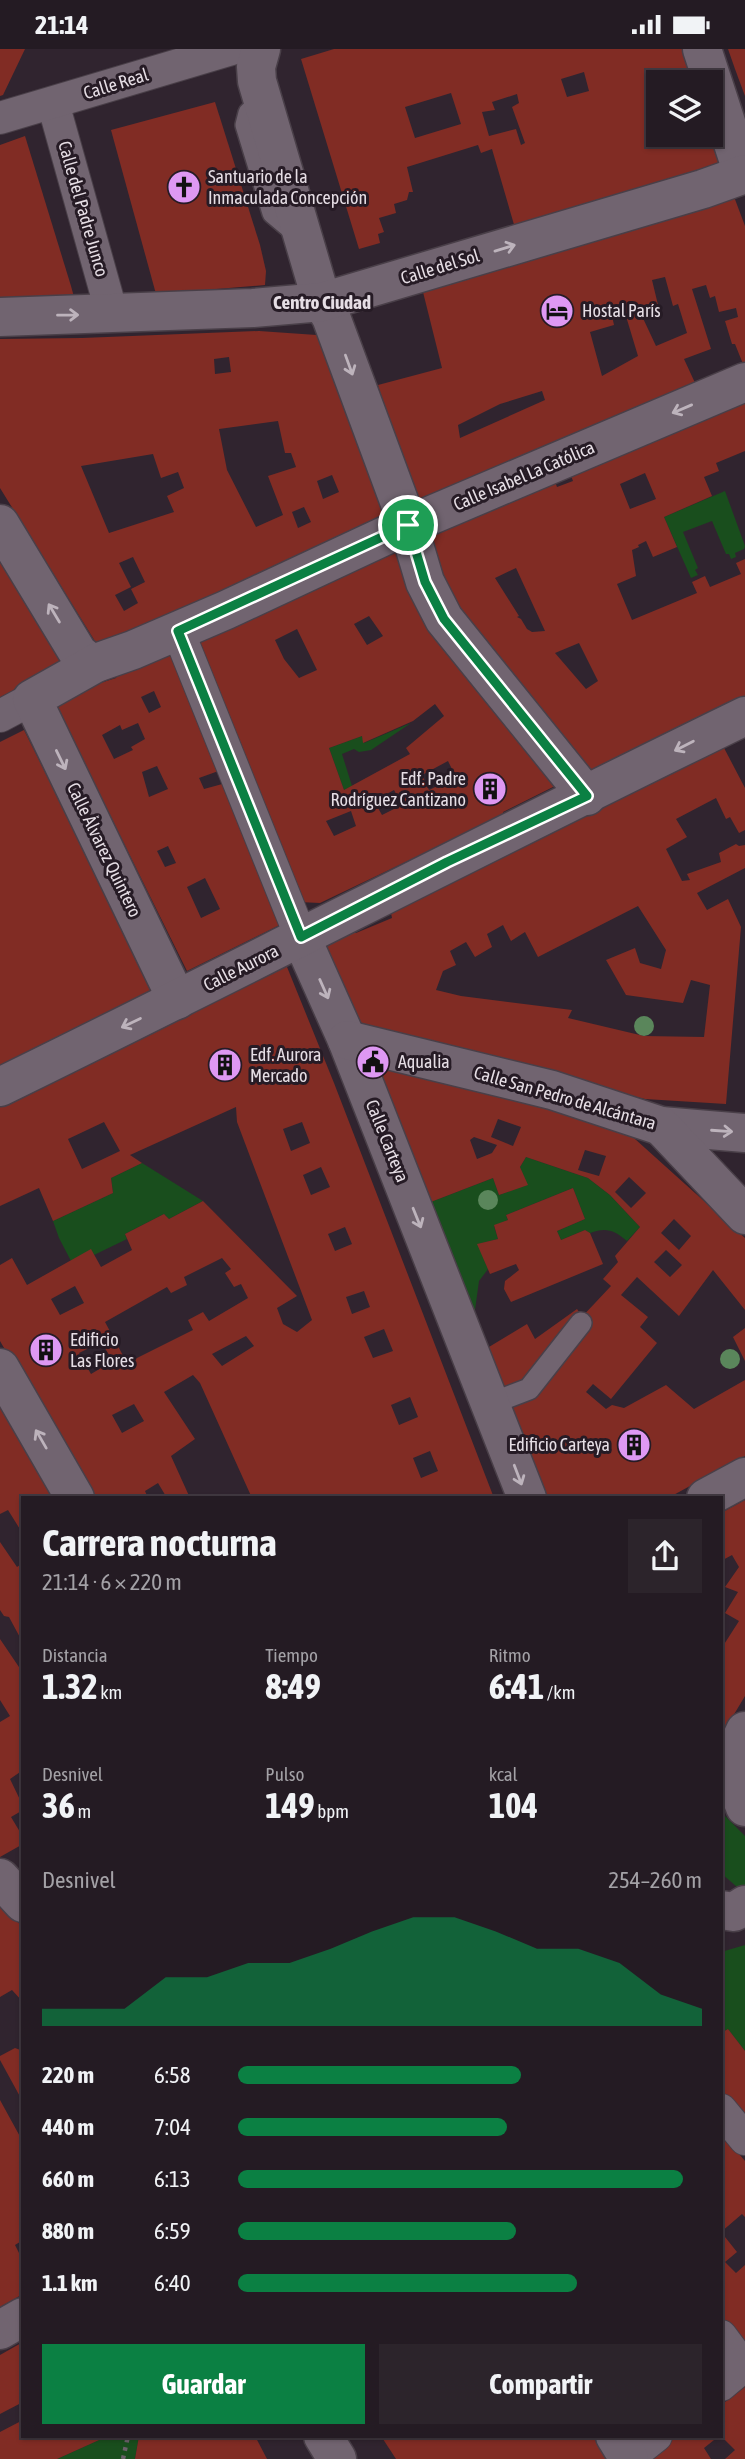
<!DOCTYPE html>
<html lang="es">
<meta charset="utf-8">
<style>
:root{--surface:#241b23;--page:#2c242b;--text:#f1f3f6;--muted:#a3a1a6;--line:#413941;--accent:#0b8043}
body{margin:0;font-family:"Asap Condensed",sans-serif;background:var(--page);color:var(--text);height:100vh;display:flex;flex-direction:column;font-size:26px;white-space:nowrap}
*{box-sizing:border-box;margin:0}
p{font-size:23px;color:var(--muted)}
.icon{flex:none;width:38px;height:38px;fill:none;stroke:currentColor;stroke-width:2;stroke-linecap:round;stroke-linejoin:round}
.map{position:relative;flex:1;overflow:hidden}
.drawer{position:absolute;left:21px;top:1447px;width:702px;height:942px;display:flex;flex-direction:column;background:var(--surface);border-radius:0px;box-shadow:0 2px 5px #0004,0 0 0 2px var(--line)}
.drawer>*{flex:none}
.tools{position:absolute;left:646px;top:21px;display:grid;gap:14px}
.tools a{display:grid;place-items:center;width:77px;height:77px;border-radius:0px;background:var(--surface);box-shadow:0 2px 5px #0004,0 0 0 2px var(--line);font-size:35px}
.pin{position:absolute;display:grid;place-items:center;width:60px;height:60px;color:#fff;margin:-30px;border:4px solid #fff;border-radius:50%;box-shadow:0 2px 7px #0007}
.round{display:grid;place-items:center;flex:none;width:74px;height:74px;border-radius:0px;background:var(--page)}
.overview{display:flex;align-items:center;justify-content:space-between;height:119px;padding:0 21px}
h1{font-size:38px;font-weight:700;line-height:52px}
.stats{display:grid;grid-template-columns:repeat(3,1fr);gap:10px;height:119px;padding:7px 21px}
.stats div{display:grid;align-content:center}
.stats b{font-size:35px;font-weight:700}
.stats small{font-size:19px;font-weight:400}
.stats p{font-size:19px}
.chart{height:196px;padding:14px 21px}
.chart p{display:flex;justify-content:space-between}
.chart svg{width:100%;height:126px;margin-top:7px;fill:var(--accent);opacity:.7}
.button{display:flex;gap:14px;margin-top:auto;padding:14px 21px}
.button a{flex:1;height:80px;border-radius:0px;background:var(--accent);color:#fff;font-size:28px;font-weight:700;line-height:80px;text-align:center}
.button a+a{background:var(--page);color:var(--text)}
ul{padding:0 21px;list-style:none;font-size:23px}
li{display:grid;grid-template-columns:112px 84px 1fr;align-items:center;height:52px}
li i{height:18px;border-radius:9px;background:var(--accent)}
.status{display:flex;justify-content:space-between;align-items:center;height:49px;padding:0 35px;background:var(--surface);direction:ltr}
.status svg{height:19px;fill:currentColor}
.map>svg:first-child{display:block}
.green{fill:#194e1d}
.building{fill:#812c24;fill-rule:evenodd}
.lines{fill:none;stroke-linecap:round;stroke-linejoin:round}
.service-casing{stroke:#493f48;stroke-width:24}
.pedestrian-casing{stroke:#493f48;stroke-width:34}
.minor-casing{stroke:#493f48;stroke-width:41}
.tertiary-casing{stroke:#493f48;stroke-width:41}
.secondary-casing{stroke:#493f48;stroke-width:41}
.path{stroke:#6b616a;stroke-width:4.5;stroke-dasharray:3.5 5;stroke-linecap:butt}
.service{stroke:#716470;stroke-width:21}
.pedestrian{stroke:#716470;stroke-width:32}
.minor{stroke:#716470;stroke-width:38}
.tertiary{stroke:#716470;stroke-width:38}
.secondary{stroke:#716470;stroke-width:38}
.tree{fill:#5a865b}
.oneway{stroke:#bdb3bc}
.route-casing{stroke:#fff;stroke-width:14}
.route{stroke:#0b8043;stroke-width:9}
.labels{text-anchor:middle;stroke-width:6;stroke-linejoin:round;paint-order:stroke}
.street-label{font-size:18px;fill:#e6dee5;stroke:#261b25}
.poi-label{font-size:18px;fill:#e6dee5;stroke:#261b25;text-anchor:start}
.neighbourhood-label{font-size:19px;font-weight:bold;fill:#e6dee5;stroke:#261b25}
</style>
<div class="status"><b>21:14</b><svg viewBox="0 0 49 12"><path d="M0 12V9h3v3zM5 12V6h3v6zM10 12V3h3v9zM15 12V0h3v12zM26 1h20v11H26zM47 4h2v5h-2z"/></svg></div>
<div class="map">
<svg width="745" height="2410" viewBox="0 0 745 2410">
<rect width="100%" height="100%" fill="#30242f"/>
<!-- green -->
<g class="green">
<path d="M 725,442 L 745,497 L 744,500 L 735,504 L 736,508 L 731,510 L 729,505 L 726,505 L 712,472 L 683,483 L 698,519 L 695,521 L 698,526 L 691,529 L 664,468 Z"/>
<path d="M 411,674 L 371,701 L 359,703 L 354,700 L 342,705 L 352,737 L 344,741 L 329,699 L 362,687 L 364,694 Z"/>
<path d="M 526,1108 L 588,1129 L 610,1146 L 640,1178 L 627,1192 C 614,1181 606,1178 590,1184 L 585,1181 L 561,1191 L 557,1182 L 585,1170 L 573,1139 L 506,1166 L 508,1171 L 494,1177 L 498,1190 L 478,1195 L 488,1220 L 479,1232 L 475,1261 L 468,1263 L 423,1156 L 493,1129 L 499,1146 L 527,1136 L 520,1118 Z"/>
<path d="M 142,1114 L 203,1152 L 169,1170 L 164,1165 L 125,1185 L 127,1190 L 94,1206 L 91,1201 L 71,1212 L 59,1189 L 53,1172 L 113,1144 L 111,1129 Z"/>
<path d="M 721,1763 L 745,1787 L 745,1837 L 737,1838 L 721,1824 Z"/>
<path d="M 745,1896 L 745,2002 L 728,1980 L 721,1984 L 721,1903 Z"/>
<path d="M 108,2387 L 139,2387 L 135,2410 L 57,2410 Z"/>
</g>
<!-- building -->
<g class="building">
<path d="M 0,0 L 25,0 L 3,46 L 0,47 Z"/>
<path d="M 334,0 L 682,0 L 694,33 L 658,33 L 658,86 L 710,86 L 725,116 L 515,179 L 492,100 L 481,104 L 478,96 L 407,118 L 413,143 L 409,143 L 407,151 L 394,155 L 396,164 L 379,169 L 384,183 L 378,185 L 380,194 L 359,200 L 301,10 ZM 584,23 L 589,42 L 567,48 L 561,30 ZM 451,44 L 461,75 L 415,89 L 405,58 ZM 517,45 L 519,54 L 512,58 L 525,94 L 521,96 L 516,80 L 489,87 L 482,63 L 495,61 L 492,53 Z"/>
<path d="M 728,0 L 745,0 L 745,47 L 735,20 Z"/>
<path d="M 215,53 L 260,196 L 266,222 L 265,236 L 156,245 L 111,81 Z"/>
<path d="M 25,87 L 71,237 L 74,248 L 0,249 L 0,96 Z"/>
<path d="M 733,145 L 745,177 L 745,320 L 735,295 L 732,295 L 725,272 L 738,268 L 736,259 L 719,263 L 715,247 L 710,249 L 706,236 L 692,240 L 711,300 L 684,310 L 696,336 L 413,459 L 378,336 L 442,319 L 423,243 ZM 665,228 L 673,257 L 678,255 L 687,284 L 656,297 L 641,265 L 659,260 L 652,231 ZM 622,254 L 638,307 L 602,327 L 590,283 L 614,276 L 610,258 ZM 542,342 L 545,351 L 460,389 L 458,376 L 500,355 Z"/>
<path d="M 259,282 L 331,287 L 393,470 L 106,610 L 0,439 L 0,290 L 82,289 ZM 229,308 L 231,323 L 215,325 L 214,310 ZM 278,372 L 285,404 L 291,404 L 296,418 L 268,427 L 283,466 L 256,478 L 227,421 L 219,380 ZM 153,405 L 161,429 L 178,423 L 184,439 L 167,447 L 174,463 L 109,484 L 81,417 ZM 332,426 L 339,443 L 323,450 L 317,432 ZM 304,458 L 311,473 L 298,479 L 292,463 ZM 133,508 L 145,533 L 131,540 L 138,554 L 124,562 L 115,546 L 131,538 L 119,514 Z"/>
<path d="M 745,349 L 745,402 L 716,414 L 719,422 L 704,428 L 712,447 L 664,468 L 677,498 L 653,508 L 646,492 L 638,496 L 639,498 L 632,501 L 636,527 L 617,535 L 632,571 L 697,544 L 692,533 L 705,527 L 710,538 L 741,525 L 736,514 L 745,510 L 745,657 L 594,734 L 453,553 L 423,490 L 554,430 L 557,438 L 573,432 L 570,424 ZM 645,424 L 656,450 L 630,460 L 620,435 ZM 516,519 L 545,582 L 532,583 L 527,580 L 521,570 L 517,568 L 519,567 L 495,529 ZM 579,594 L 598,632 L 586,640 L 555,604 Z"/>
<path d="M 394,490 L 408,541 L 424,571 L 555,737 L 503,763 L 503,766 L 486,775 L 432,800 L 432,803 L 415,811 L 412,810 L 320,854 L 299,853 L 189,584 ZM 369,567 L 383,587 L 367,596 L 354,575 ZM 297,580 L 317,621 L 299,629 L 284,610 L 275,591 ZM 435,655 L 444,667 L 406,699 L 410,705 L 344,741 L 329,699 L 362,687 L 363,694 L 413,672 ZM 448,712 L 456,728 L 429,741 L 422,726 ZM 394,741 L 402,756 L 382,766 L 374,752 ZM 351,762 L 356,777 L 334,787 L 326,772 Z"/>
<path d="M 0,494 L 69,614 L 0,653 Z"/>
<path d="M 173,599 L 224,720 L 199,729 L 200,731 L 204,740 L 226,734 L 284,874 L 187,922 L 88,722 L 49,651 L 98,627 L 100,634 L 116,629 L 118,622 ZM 154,642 L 161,658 L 149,664 L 141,648 ZM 138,674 L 145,690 L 131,698 L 133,701 L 114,710 L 102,686 L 120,676 L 122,681 ZM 157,717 L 168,740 L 149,748 L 142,723 ZM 168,797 L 176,814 L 165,818 L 157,802 ZM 205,829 L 220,860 L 201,869 L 187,838 Z"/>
<path d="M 24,681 L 156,944 L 0,1022 L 0,693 Z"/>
<path d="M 723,697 L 745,739 L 745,781 L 739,784 L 730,768 L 726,770 L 716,749 L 676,770 L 687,788 L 666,800 L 682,832 L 690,831 L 687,825 L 721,813 L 719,804 L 736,795 L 739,797 L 745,796 L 745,819 L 697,844 L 707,861 L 728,850 L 741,878 L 726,1055 L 645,1050 L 356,979 L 321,899 L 337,892 L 339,886 L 349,882 L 356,884 L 392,869 L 391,864 ZM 638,857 L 666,901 L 661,920 L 640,914 L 635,899 L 606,911 L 626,946 L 683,954 L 691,931 L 710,936 L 704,988 L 644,987 L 568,969 L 572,961 L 461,947 L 436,941 L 443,922 L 456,916 L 450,902 L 466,893 L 475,908 L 492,898 L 487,885 L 503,876 L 511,892 L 525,883 L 538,908 Z"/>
<path d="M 285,913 L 334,1034 L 494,1449 L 252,1449 L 200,1334 L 193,1326 L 164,1343 L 195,1390 L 171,1407 L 190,1449 L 167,1449 L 158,1434 L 145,1442 L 148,1449 L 91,1449 L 0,1292 L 0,1216 L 12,1209 L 27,1236 L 91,1200 L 101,1218 L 132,1201 L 125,1185 L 164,1165 L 169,1170 L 203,1152 L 297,1247 L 277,1259 L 283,1275 L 297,1283 L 312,1271 L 237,1073 L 236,1058 L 130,1106 L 142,1114 L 111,1129 L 113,1144 L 53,1172 L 39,1139 L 0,1157 L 0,1055 ZM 104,1073 L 120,1102 L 82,1120 L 68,1090 ZM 302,1073 L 310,1094 L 291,1102 L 283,1080 ZM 321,1118 L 330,1138 L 311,1146 L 303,1126 ZM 345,1178 L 352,1195 L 335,1202 L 328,1185 ZM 222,1209 L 231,1220 L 225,1224 L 234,1238 L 241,1235 L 248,1249 L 209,1272 L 203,1263 L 188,1271 L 193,1281 L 127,1314 L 105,1273 L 167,1238 L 171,1244 L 187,1236 L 184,1228 ZM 75,1237 L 84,1254 L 60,1266 L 51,1250 ZM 364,1242 L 370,1258 L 352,1265 L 346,1248 ZM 384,1280 L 393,1302 L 373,1309 L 364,1288 ZM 246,1287 L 254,1297 L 222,1317 L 212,1305 ZM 101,1293 L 113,1312 L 91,1325 L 79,1304 ZM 410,1348 L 418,1368 L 399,1376 L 391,1356 ZM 134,1355 L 144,1372 L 122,1384 L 112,1366 ZM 430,1402 L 438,1422 L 421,1429 L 413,1409 Z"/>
<path d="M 365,1008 L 625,1081 L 745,1189 L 745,1261 L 713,1221 L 679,1267 L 637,1228 L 621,1246 L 648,1268 L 640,1278 L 657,1294 L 611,1350 L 593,1335 L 586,1343 L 606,1360 L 612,1356 L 624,1359 L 666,1336 L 694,1360 L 745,1331 L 745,1407 L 668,1449 L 538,1449 L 499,1356 L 611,1237 L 603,1230 L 618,1213 L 615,1207 L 640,1178 L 610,1146 L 588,1129 L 526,1108 L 520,1118 L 528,1136 L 499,1146 L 493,1129 L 423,1156 ZM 498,1070 L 521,1078 L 513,1097 L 491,1088 ZM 474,1088 L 497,1096 L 492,1104 L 477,1110 L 470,1091 ZM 585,1101 L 606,1107 L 599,1127 L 578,1121 ZM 629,1128 L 646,1144 L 631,1159 L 615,1143 ZM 674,1170 L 691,1187 L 679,1201 L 661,1184 ZM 666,1201 L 682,1216 L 670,1228 L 654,1213 Z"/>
<path d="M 573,1139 L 585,1170 L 557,1182 L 561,1191 L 585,1181 L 590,1184 L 603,1215 L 511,1253 L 504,1240 L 505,1232 L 519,1221 L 516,1215 L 490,1225 L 477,1195 L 498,1190 L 494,1176 L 508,1171 L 506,1166 Z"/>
<path d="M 577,1260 L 583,1269 L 527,1337 L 497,1348 L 484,1301 L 527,1275 L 535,1290 Z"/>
<path d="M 745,1279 L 745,1312 L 733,1288 Z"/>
<path d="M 0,1359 L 55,1449 L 23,1449 L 23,1485 L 8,1461 L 0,1465 Z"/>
<path d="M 745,1451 L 745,1647 L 721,1687 L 721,1596 L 723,1597 L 739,1572 L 725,1564 L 738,1543 L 725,1538 L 739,1518 L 732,1506 L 721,1512 L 721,1464 Z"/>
<path d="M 0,1493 L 17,1518 L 23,1514 L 23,1594 L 9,1568 L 4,1567 L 0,1561 Z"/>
<path d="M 0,1590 L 23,1624 L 23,1721 L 10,1730 L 23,1757 L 23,1761 L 11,1768 L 23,1788 L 23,1795 L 0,1808 L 0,1673 L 10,1667 L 0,1651 Z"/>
<path d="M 0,1853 L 23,1879 L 23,1953 L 12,1941 L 0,1948 Z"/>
<path d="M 728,1980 L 745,2002 L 745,2080 L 721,2050 L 721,1984 Z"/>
<path d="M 15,1999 L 23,2002 L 23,2053 L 0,2011 L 0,2007 Z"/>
<path d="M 0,2051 L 23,2093 L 23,2191 L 15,2196 L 19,2204 L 23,2202 L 23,2245 L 0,2258 Z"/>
<path d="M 721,2084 L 745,2112 L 745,2168 L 742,2165 L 721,2183 L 737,2203 L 725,2213 L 736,2224 L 745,2216 L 745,2301 L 721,2271 Z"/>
<path d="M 23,2293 L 23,2353 L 0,2365 L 0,2306 Z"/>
<path d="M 745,2338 L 745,2410 L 725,2410 L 735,2401 L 721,2387 L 721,2356 Z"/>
<path d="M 23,2371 L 23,2387 L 108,2387 L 57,2410 L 0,2410 L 0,2383 Z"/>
<path d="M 139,2387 L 255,2387 L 267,2410 L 135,2410 Z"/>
<path d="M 381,2387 L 598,2387 L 612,2410 L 396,2410 Z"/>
<path d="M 676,2387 L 719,2387 L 704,2399 L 711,2410 L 647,2410 L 644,2406 Z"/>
</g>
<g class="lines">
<defs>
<g id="service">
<path d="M 264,53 L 249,64 L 246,76 L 273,164 L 298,185"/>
<path d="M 490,1355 L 529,1340 L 581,1274"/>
</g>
<g id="pedestrian">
<path d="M 53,54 L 112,265"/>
<path d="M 0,69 L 232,0"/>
<path d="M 178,582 L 301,888"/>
<path d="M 0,667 L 32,650"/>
<path d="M 721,2061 L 745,2090"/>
<path d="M 721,2287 L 741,2314 L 740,2320 L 721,2336"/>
<path d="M 628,2409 L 656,2387"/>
</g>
<g id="minor">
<path d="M 261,0 L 256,18 L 257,32 L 322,253 L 331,268 L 408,476 L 425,533 L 444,570 L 587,747"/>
<path d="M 702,0 L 743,125"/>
<path d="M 0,475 L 78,604 L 88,612 L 96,614"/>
<path d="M 301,888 L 347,991 L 527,1449"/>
<path d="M 177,951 L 32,650 L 96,614 L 133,601 L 226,561 L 408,476 L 745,333"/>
<path d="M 347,991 L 552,1041 L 661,1077 L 745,1084"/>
<path d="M 0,1038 C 249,916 496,788 745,667"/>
<path d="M 661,1077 L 745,1166"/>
<path d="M 0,1319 L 75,1449"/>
<path d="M 745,1758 C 732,1727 729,1712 745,1682"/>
<path d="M 721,1861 L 734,1863 L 745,1856"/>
<path d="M 0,2281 L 23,2268"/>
<path d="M 615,2387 L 629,2410"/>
</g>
<path id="tertiary" d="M 0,268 L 253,259 L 322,253 L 703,140 L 745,125"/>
<g id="secondary">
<path d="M 706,1449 L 745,1428"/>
<path d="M 0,1829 L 23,1854"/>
<path d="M 323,2387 L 337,2410"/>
</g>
</defs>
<!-- service casing -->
<use href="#service" class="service-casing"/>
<!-- pedestrian casing -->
<use href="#pedestrian" class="pedestrian-casing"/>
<!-- minor casing -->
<use href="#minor" class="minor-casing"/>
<!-- tertiary casing -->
<use href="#tertiary" class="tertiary-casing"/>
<!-- secondary casing -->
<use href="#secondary" class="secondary-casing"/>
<!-- path -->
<path class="path" d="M 123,2410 L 128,2387"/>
<!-- service -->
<use href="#service" class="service"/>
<!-- pedestrian -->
<use href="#pedestrian" class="pedestrian"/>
<!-- minor -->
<use href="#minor" class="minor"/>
<!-- tertiary -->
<use href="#tertiary" class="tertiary"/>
<!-- secondary -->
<use href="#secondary" class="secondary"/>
</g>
<!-- trees -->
<g class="tree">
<circle cx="644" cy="977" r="10"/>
<circle cx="488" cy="1151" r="10"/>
<circle cx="730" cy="1310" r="10"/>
</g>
<!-- one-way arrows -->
<defs><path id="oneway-shaft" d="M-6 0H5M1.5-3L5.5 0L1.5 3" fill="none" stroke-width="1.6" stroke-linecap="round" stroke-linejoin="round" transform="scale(1.75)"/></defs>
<g class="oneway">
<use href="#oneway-shaft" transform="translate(505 199) rotate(-17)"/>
<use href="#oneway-shaft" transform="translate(68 266) rotate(-1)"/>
<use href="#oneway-shaft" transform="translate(349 316) rotate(70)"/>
<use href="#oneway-shaft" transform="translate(682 360) rotate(157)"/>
<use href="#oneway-shaft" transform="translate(54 564) rotate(-121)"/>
<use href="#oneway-shaft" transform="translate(684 697) rotate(153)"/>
<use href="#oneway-shaft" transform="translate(61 711) rotate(64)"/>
<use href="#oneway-shaft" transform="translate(324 940) rotate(66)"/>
<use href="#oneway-shaft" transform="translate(131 974) rotate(154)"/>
<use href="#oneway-shaft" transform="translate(722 1082) rotate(4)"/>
<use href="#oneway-shaft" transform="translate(417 1169) rotate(68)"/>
<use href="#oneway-shaft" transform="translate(41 1390) rotate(-120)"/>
<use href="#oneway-shaft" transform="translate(518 1426) rotate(69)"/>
</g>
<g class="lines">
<defs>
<path id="route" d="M 408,476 L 425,533 L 444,570 L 587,747 L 447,813 L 301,888 L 178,582 Z"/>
</defs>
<!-- route casing -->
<use href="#route" class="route-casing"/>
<!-- route -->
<use href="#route" class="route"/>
</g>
<!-- icons -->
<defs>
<symbol id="church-disc" viewBox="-11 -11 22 22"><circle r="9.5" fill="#de98f3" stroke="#261b25"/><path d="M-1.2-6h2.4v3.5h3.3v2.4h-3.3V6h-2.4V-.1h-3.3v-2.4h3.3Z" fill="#111"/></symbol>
<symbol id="hotel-disc" viewBox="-11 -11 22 22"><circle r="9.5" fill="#de98f3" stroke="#261b25"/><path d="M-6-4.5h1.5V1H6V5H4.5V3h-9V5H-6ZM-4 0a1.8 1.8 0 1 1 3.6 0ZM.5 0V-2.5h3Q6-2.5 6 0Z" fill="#111"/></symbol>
<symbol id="building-disc" viewBox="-11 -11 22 22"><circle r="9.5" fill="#de98f3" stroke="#261b25"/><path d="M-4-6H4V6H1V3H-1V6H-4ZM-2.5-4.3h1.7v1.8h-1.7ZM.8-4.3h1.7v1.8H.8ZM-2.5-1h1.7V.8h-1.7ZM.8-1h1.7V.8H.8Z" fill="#111"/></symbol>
<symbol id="civic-disc" viewBox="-11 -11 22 22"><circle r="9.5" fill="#de98f3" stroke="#261b25"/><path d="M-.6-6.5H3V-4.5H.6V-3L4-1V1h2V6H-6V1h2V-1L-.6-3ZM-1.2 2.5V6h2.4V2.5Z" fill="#111"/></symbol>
</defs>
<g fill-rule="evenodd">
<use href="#church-disc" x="165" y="119" width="38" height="38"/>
<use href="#hotel-disc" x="538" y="243" width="38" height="38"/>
<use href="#building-disc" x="471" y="721" width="38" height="38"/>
<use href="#civic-disc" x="354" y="994" width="38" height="38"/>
<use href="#building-disc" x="206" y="997" width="38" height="38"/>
<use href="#building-disc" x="27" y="1282" width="38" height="38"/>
<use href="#building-disc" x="615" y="1377" width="38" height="38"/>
</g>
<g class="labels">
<!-- street labels -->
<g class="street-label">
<text transform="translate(116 35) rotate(-17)" y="6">Calle Real</text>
<text transform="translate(83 160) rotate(74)" y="6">Calle del Padre Junco</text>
<text transform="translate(440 218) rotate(-17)" y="6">Calle del Sol</text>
<text transform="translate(524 427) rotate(-23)" y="6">Calle Isabel La Católica</text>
<text transform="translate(104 801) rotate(64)" y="6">Calle Álvarez Quintero</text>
<text transform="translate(241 919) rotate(-27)" y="6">Calle Aurora</text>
<text transform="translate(565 1049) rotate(16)" y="6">Calle San Pedro de Alcántara</text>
<text transform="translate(387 1092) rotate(68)" y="6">Calle Carteya</text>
</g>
<!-- poi labels -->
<g class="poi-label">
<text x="208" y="134">Santuario de la<tspan x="208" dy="21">Inmaculada Concepción</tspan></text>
<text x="582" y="268">Hostal París</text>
<text x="466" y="736" text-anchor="end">Edf. Padre<tspan x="466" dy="21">Rodríguez Cantizano</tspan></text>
<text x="250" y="1012">Edf. Aurora<tspan x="250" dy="21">Mercado</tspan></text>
<text x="398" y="1019">Aqualia</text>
<text x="70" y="1297">Edificio<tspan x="70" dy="21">Las Flores</tspan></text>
<text x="610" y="1402" text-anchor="end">Edificio Carteya</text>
</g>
<!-- neighbourhood labels -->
<g class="neighbourhood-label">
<text x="322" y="260">Centro Ciudad</text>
</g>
</g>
</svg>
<div class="tools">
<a><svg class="icon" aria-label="layers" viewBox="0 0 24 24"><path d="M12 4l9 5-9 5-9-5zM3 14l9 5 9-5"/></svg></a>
</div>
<div class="pin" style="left:408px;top:476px;background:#1e9e55"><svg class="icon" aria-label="arrive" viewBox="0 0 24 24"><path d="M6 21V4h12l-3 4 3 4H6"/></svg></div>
<section class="drawer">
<div class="overview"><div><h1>Carrera nocturna</h1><p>21:14 · 6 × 220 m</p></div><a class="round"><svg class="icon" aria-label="share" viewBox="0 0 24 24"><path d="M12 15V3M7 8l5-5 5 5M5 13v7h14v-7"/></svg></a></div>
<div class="stats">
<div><p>Distancia</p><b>1.32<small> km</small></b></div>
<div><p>Tiempo</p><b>8:49</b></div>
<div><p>Ritmo</p><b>6:41<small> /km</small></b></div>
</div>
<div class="stats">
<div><p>Desnivel</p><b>36<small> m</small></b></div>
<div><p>Pulso</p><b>149<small> bpm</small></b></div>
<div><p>kcal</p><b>104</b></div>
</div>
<div class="chart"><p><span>Desnivel</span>254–260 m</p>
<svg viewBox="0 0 160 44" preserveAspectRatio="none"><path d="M0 44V38L10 38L20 38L30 27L40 27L50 22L60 22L70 17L80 11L90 6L100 6L110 11L120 17L130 17L140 22L150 33L160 38V44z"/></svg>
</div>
<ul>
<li><b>220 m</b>6:58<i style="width:61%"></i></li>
<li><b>440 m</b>7:04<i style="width:58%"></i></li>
<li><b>660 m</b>6:13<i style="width:96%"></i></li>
<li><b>880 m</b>6:59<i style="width:60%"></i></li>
<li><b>1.1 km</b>6:40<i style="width:73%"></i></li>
</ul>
<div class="button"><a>Guardar</a><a>Compartir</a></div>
</section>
</div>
